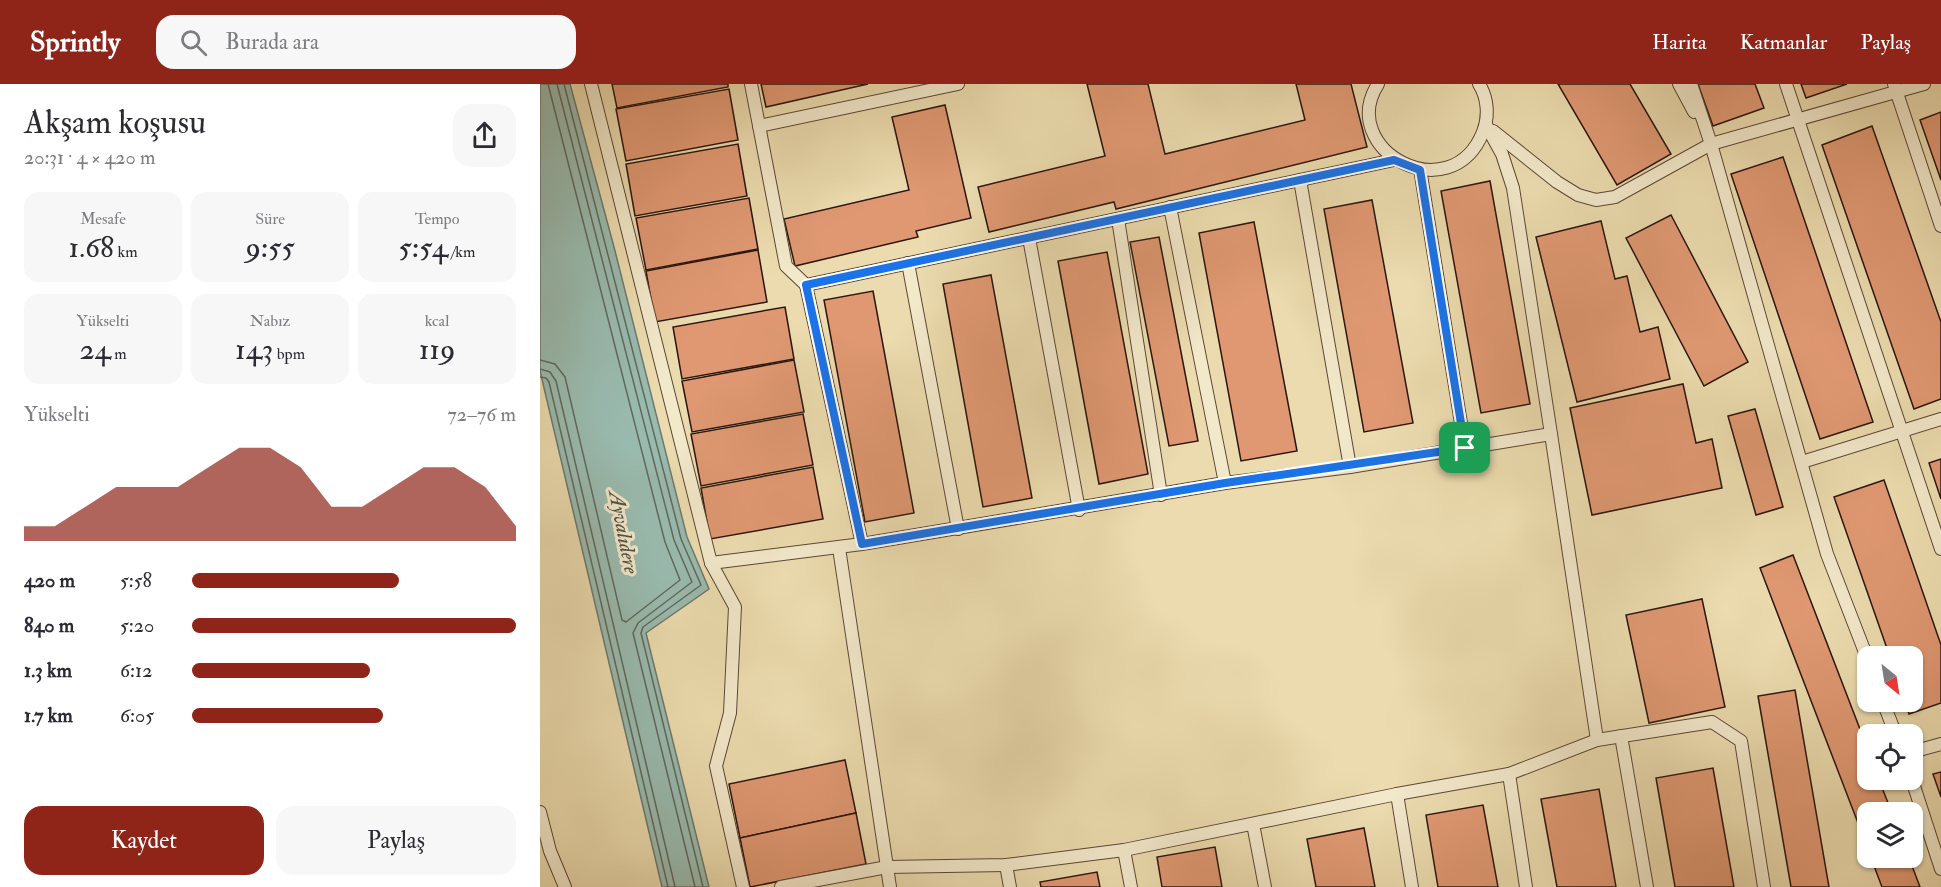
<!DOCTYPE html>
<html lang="tr">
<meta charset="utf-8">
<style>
:root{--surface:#fff;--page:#f7f7f7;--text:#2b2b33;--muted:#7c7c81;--accent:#8f2418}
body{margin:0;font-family:"IM FELL Double Pica",serif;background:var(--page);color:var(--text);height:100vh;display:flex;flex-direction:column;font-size:22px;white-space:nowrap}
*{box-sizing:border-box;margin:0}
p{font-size:20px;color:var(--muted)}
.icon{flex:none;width:33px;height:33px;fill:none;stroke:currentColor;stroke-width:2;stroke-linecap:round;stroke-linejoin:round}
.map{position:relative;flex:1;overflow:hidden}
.drawer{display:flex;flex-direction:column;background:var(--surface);width:540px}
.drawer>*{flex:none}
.needle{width:39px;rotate:150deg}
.buttons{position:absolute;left:1317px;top:562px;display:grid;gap:12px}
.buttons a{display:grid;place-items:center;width:66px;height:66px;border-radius:12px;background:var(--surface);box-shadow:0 2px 4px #0004;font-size:30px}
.pin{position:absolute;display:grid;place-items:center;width:51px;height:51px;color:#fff;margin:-26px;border-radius:12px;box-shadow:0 3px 9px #0006}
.round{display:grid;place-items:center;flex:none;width:63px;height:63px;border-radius:18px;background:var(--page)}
.head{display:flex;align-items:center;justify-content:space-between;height:102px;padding:0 24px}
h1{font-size:33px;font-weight:600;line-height:45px}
.stats{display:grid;grid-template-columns:repeat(3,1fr);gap:9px;height:102px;padding:6px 24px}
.stats div{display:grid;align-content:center;border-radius:15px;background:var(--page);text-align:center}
.stats b{font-size:30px;font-weight:600}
.stats small{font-size:16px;font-weight:400}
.stats p{font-size:16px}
.chart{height:168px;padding:12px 24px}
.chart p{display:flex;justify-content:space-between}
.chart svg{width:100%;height:108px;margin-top:6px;fill:var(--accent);opacity:.7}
.cta{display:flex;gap:12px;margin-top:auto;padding:12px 24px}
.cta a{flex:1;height:69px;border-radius:18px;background:var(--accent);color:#fff;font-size:24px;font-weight:600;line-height:69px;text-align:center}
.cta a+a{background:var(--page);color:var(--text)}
ul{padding:0 24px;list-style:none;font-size:20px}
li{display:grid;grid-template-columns:96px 72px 1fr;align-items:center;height:45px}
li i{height:15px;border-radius:8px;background:var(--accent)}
header{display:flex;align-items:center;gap:36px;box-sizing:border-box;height:84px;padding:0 30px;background:var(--accent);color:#fff}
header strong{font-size:28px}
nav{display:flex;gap:33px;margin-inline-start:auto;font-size:21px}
.search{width:420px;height:54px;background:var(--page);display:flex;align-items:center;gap:15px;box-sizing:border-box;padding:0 21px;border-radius:18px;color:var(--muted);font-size:22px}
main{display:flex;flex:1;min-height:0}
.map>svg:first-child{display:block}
.water{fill:#99bbaf;stroke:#6d796e;stroke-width:1.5}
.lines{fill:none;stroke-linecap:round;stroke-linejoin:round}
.shore{stroke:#62685e;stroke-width:1.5}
.building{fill:#df9872;stroke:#2b160d;stroke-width:1.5}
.lane-casing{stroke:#5b4735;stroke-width:14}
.lane{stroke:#f2e8ca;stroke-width:12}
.route-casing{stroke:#fff;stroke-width:12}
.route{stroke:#1a73e8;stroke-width:8}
.labels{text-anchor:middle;stroke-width:6;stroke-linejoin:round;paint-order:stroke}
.water-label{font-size:21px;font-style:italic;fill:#525046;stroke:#f2e8ca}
</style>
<header>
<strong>Sprintly</strong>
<div class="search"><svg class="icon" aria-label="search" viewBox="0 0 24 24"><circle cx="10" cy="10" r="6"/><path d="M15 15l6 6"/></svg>Burada ara</div>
<nav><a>Harita</a><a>Katmanlar</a><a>Paylaş</a></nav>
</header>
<main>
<section class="drawer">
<div class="head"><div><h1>Akşam koşusu</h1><p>20:31 · 4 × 420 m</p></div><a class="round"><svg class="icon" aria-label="share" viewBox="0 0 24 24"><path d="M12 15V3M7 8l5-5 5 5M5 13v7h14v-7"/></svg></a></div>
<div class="stats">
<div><p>Mesafe</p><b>1.68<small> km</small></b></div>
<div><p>Süre</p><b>9:55</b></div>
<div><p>Tempo</p><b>5:54<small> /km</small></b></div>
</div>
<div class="stats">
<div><p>Yükselti</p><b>24<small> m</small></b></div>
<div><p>Nabız</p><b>143<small> bpm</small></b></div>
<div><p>kcal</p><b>119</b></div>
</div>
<div class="chart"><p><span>Yükselti</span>72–76 m</p>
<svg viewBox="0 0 160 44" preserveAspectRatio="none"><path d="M0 44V38L10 38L20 30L30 22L40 22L50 22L60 14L70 6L80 6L90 14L100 30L110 30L120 22L130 14L140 14L150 22L160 38V44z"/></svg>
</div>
<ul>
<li><b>420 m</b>5:58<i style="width:64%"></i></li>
<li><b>840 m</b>5:20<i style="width:100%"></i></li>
<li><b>1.3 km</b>6:12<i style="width:55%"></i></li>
<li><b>1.7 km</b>6:05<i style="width:59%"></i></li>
</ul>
<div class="cta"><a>Kaydet</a><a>Paylaş</a></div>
</section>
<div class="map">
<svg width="1401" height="803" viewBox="0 0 1401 803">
<rect width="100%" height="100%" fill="#ebdbae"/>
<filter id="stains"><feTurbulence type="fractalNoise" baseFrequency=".00333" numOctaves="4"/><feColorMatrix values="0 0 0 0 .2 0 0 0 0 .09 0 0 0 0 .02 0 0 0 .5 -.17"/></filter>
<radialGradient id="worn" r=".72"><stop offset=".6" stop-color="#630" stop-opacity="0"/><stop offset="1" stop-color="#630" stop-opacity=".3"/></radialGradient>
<!-- water -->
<path class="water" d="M 0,0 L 30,0 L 74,163 L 147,453 L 169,505 L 106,549 L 169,803 L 122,803 L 0,287 Z"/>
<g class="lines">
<!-- shore -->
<g class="shore">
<path d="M 17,0 L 134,456 L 152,498 L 98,539 L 93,549 L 155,803"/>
<path d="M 24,0 L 141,455 L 161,501 L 103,543 L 101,549 L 163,803"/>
<path d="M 0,276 L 15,280 L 25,293 L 82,536 L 86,538 L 140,496 L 125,458 L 8,0"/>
<path d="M 0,285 L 10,288 L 16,297 L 135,803"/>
<path d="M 0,293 L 6,294 L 9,298 L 128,803"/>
</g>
</g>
<!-- building -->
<g class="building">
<path d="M 72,0 L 188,0 L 188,3 L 77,24 Z"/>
<path d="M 221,0 L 328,0 L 226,23 Z"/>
<path d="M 547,0 L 608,0 L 625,70 L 765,36 L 756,0 L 811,0 L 827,63 L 576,125 L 574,118 L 449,148 L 438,103 L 565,72 Z"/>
<path d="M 1018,0 L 1090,0 L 1131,70 L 1077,101 Z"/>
<path d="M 1158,0 L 1215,0 L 1224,24 L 1173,42 Z"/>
<path d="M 1261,0 L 1307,0 L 1266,14 Z"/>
<path d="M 189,5 L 198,56 L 86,77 L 76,25 Z"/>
<path d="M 405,21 L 431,134 L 376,147 L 378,153 L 255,182 L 244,135 L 369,106 L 352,33 Z"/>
<path d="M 1401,28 L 1401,96 L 1380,36 Z"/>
<path d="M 1332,42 L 1401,238 L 1401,315 L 1374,325 L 1282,61 Z"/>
<path d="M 198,60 L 207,112 L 95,132 L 86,80 Z"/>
<path d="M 1243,73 L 1333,338 L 1280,355 L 1191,90 Z"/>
<path d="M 950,97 L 990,320 L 941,329 L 901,107 Z"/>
<path d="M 209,114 L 218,165 L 106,186 L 96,134 Z"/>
<path d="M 832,116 L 873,339 L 824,348 L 784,125 Z"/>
<path d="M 1131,131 L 1208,278 L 1164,302 L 1086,154 Z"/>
<path d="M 1061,137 L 1075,195 L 1087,192 L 1100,248 L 1118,243 L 1130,295 L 1037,318 L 996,153 Z"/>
<path d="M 714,138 L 757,367 L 701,377 L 659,149 Z"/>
<path d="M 619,153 L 658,357 L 629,362 L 590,158 Z"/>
<path d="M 218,166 L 227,218 L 115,238 L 106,187 Z"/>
<path d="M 567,168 L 608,390 L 559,400 L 518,177 Z"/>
<path d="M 451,191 L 492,414 L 443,423 L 403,200 Z"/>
<path d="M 333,207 L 374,429 L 325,438 L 284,216 Z"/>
<path d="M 245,223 L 254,275 L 142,295 L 133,243 Z"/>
<path d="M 254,276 L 264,328 L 152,348 L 142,297 Z"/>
<path d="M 1143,300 L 1156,359 L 1172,355 L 1182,404 L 1052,431 L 1030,324 Z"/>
<path d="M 1215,325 L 1243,423 L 1216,431 L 1188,332 Z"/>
<path d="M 263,330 L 273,381 L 161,402 L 151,350 Z"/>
<path d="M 1401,375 L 1401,415 L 1389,379 Z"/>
<path d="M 273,383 L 283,435 L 170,455 L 161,404 Z"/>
<path d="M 1344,396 L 1401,561 L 1401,619 L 1369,630 L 1365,618 L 1372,618 L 1372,573 L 1350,573 L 1294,413 Z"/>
<path d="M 1253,471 L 1328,666 L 1328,696 L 1339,696 L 1352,729 L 1328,729 L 1328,765 L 1220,484 Z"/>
<path d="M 1162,515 L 1185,623 L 1109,639 L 1086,531 Z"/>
<path d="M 1255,606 L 1289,803 L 1251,803 L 1218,612 Z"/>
<path d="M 305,676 L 316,729 L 200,754 L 189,700 Z"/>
<path d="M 1173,684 L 1194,803 L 1135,803 L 1116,694 Z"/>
<path d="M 1401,688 L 1401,713 L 1393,690 Z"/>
<path d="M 1059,705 L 1076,803 L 1017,803 L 1001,715 Z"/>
<path d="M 943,721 L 958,803 L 898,803 L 886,731 Z"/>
<path d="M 316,729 L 326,780 L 210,803 L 200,754 Z"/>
<path d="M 824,744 L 835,803 L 776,803 L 767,755 Z"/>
<path d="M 675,763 L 682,803 L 622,803 L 617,773 Z"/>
<path d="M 1331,774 L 1369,774 L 1380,803 L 1342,803 Z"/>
<path d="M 557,788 L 560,803 L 501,803 L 500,798 Z"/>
</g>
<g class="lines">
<defs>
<g id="lane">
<path d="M 51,0 L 171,479 L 195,523 L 190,629 L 176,682 L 203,803"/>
<path d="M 211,0 L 246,182 L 266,201 L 854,76"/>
<path d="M 838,0 C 796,66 911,128 943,48 C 949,33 948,14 939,0"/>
<path d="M 1139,0 L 1154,28"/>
<path d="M 1151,0 L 1171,60 L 1287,470 L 1328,576"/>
<path d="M 1246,0 L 1401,465"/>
<path d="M 1354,0 L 1401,142"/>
<path d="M 219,42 L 418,0"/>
<path d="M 953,47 L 1017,98 L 1038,111 L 1056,116 L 1075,113 L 1171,60 L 1384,0"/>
<path d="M 880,85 L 925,364"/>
<path d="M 760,96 L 810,383"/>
<path d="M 630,123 L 685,399"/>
<path d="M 578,135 L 621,411"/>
<path d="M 489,154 L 539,426"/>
<path d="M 368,179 L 418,445"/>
<path d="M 266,201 L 322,460"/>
<path d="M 1011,350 L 1057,656"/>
<path d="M 1262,378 L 1401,335"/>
<path d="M 299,464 L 350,803"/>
<path d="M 171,479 L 322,460 L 685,399 L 810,383 L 1011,350 L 973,104 L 962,70 L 946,41"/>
<path d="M 1343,618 L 1356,651"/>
<path d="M 1081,652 L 1107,803"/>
<path d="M 1372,668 L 1401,660"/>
<path d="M 969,690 L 986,803"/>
<path d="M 1372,696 L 1401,785"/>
<path d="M 857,710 L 872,803"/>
<path d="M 0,728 L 10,767 L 25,803"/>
<path d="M 713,740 L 725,803"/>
<path d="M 584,766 L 591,803"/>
<path d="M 466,781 L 470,803"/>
<path d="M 241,803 L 347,783 L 466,781 L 584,766 L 857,710 L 969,690 L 1057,656 L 1172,638 L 1201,657 L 1224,803"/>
</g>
</defs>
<!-- lane casing -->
<use href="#lane" class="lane-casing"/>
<!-- lane -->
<use href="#lane" class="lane"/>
</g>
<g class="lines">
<defs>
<path id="route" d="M 854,76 L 880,86 L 925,364 L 685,399 L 322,460 L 266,201 Z"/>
</defs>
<!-- route casing -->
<use href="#route" class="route-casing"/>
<!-- route -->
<use href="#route" class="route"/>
</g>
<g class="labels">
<!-- water labels -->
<g class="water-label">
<text transform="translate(84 448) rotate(79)" y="7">Ayvalıdere</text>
</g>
</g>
<rect width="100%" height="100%" filter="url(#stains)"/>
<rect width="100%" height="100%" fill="url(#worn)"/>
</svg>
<div class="buttons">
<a><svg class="needle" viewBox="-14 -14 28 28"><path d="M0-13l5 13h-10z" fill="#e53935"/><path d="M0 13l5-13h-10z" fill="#7c7c81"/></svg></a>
<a><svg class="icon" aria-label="locate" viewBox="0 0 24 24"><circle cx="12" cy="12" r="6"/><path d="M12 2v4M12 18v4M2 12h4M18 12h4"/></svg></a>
<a><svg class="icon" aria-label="layers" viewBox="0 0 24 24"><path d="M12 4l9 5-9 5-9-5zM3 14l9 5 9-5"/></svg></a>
</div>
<div class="pin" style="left:925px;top:364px;background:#1e9e55"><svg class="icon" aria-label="arrive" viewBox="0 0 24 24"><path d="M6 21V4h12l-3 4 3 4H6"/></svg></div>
</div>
</main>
